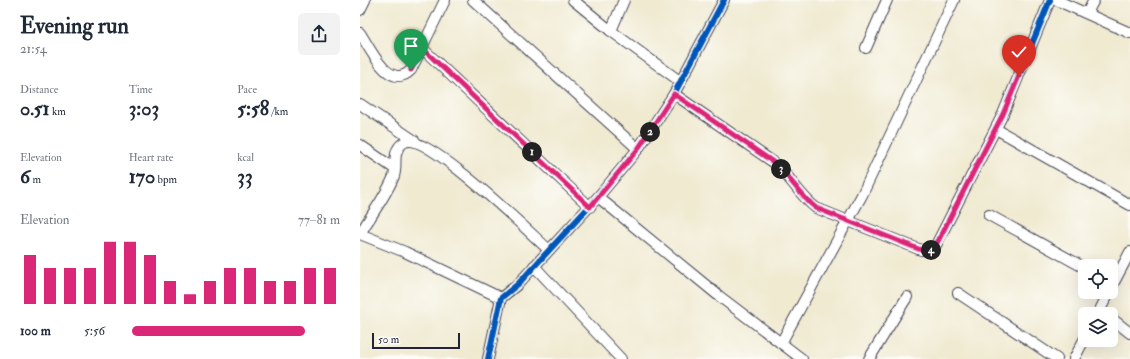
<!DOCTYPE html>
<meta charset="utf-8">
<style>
:root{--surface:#fff;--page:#f2f2f3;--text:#1f2937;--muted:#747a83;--accent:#db2777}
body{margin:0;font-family:"IM FELL Double Pica",serif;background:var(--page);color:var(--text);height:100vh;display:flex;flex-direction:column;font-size:15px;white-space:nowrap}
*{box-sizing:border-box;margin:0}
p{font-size:13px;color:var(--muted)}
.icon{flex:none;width:22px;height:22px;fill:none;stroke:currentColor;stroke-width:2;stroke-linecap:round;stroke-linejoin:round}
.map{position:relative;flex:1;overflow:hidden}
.details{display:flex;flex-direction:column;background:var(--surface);width:360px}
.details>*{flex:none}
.controls{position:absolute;left:718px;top:259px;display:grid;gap:8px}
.controls a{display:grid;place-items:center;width:40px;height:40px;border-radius:6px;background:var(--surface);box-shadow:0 4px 16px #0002;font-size:20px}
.scale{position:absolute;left:12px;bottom:10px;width:88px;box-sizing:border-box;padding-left:4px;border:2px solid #22223b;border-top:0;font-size:11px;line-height:14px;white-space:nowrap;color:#22223b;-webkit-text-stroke:3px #fdfcf7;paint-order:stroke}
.pin{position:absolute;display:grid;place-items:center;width:34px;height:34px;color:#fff;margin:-41px -17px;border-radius:50% 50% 50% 0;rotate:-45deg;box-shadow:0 0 4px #0007}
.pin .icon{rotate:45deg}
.km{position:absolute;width:20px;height:20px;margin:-10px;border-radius:50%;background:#222;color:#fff;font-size:11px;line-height:20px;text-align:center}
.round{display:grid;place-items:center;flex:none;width:42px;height:42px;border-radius:6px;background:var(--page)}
.summary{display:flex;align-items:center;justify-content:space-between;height:68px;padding:0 20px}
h1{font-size:22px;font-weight:700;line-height:30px}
.metrics{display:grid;grid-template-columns:repeat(3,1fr);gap:6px;height:68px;padding:4px 20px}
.metrics div{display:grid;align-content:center}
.metrics b{font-size:20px;font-weight:700}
.metrics small{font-size:11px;font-weight:400}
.metrics p{font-size:11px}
.chart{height:112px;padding:8px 20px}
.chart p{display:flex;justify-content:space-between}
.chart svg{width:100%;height:72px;margin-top:4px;stroke:var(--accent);stroke-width:6}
ul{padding:0 20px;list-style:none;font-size:13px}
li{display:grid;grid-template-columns:64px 48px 1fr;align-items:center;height:30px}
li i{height:10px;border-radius:5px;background:var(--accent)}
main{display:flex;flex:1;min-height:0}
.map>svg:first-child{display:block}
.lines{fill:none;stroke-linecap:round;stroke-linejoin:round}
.street-casing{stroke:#414052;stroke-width:12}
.street{stroke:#fff;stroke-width:10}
.cycleway-casing{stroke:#fdfcf7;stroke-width:8}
.cycleway{stroke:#0057b8;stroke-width:6}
.route-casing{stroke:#fff;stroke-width:8}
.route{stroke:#db2777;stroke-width:5}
</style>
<main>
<section class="details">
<div class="summary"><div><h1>Evening run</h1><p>21:54</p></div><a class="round"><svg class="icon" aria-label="share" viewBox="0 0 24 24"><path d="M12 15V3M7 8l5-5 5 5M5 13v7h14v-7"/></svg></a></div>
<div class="metrics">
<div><p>Distance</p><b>0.51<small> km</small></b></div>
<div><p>Time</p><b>3:03</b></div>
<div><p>Pace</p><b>5:58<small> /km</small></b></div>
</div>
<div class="metrics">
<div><p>Elevation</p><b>6<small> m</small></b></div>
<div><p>Heart rate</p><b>170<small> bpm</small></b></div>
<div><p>kcal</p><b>33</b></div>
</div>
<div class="chart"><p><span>Elevation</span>77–81 m</p>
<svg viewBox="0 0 160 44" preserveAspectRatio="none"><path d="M5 44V14M15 44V22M25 44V22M35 44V22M45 44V6M55 44V6M65 44V14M75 44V30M85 44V38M95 44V30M105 44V22M115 44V22M125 44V30M135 44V30M145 44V22M155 44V22"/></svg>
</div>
<ul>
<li><b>100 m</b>5:56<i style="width:83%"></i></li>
</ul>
</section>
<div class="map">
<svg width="770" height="359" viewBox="0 0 770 359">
<rect width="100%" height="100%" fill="#fdfcf7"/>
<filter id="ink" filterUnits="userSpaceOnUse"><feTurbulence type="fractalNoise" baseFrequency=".025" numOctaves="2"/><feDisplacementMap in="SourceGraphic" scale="8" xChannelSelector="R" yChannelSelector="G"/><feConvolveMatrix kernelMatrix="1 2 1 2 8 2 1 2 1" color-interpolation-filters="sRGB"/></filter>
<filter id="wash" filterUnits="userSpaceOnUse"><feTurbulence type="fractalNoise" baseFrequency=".012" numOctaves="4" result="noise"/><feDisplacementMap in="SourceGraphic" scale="16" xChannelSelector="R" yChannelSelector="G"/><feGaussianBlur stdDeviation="0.9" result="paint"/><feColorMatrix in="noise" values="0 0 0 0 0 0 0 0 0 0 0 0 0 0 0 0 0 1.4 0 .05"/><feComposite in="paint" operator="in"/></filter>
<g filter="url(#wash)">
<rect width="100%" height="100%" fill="#f0ead1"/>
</g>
<g filter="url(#ink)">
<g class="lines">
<defs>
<g id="street">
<path d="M 113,0 L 278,149"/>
<path d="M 213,0 L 251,31 L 321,82"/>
<path d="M 696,0 L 770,33"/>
<path d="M 0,10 L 5,0"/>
<path d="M 727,13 L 734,0"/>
<path d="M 251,31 L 264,0"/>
<path d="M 0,33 C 10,48 29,92 51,70 L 85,0"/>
<path d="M 62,48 L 230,207"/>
<path d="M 506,48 L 527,0"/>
<path d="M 314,94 L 416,164 C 431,178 440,196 456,208 L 561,250 L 571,250 L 575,247 L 643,114 L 690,0"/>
<path d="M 0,104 L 55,141"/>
<path d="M 636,129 L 770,205"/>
<path d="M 0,145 L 35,169"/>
<path d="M 238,197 L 359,296 L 442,359"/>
<path d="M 629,215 L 725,268"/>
<path d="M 0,234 C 11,215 26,196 34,176 C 38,164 31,152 43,143 C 63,128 171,234 189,250"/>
<path d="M 0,234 L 45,252 L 141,298"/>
<path d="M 174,266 L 261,359"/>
<path d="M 751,288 L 770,252"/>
<path d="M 598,293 L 697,359"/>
<path d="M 738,314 L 749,292"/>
<path d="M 751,318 L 770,333"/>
<path d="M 421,343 L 502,195 L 594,0"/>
<path d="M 128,359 L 141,298 L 158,284 L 238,197 L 278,149 L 314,94 L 364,0"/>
<path d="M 509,359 L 547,297"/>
<path d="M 714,359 L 725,338"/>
</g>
</defs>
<!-- street casing -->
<use href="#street" class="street-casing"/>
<!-- street -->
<use href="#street" class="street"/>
<defs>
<g id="cycleway">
<path d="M 314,94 L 416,164 C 431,178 440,196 456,208 L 561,250 L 571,250 L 575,247 L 643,114 L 690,0"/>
<path d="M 128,359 L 141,298 L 158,284 L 238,197 L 278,149 L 314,94 L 364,0"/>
</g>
</defs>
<!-- cycleway casing -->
<use href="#cycleway" class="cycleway-casing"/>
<!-- cycleway -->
<use href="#cycleway" class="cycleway"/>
</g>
</g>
<g class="lines" filter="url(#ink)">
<defs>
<path id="route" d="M 51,70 L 62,48 L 230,207 L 278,149 L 314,94 L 416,164 C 431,178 440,196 456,208 L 561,250 L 571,250 L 575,247 L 643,114 L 659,76"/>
</defs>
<!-- route casing -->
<use href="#route" class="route-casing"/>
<!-- route -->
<use href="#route" class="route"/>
</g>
</svg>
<div class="controls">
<a><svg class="icon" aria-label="locate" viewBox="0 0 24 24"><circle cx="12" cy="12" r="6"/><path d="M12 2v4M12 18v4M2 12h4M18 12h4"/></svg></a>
<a><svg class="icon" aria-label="layers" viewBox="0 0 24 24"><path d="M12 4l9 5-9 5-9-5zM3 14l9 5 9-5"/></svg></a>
</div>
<div class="scale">50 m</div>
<div class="pin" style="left:51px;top:70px;background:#1e9e55"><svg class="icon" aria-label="arrive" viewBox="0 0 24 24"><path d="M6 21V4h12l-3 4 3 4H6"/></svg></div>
<div class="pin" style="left:659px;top:76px;background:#d93025"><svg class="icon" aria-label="check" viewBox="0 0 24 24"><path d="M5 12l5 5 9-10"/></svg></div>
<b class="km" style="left:172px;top:152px">1</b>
<b class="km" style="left:290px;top:132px">2</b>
<b class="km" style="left:421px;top:169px">3</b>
<b class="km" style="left:571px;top:250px">4</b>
</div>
</main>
